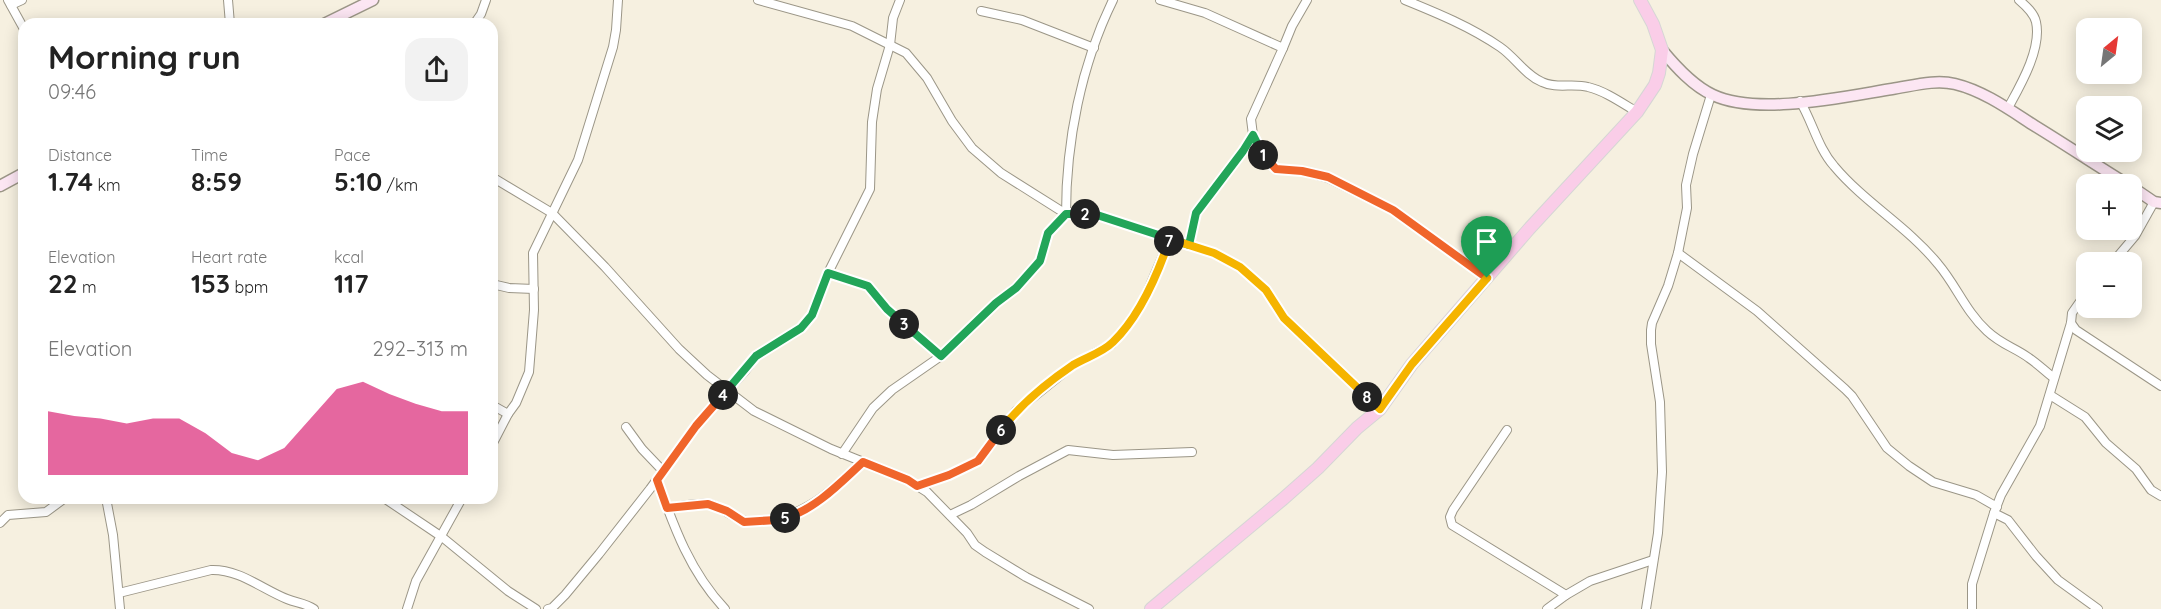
<!DOCTYPE html>
<meta charset="utf-8">
<style>
:root{--surface:#fff;--page:#f2f2f2;--text:#222;--muted:#767676;--accent:#db2777}
body{margin:0;font-family:Quicksand,sans-serif;background:var(--page);color:var(--text);height:100vh;display:flex;flex-direction:column;font-size:22px;white-space:nowrap}
*{box-sizing:border-box;margin:0}
p{font-size:20px;color:var(--muted)}
.icon{flex:none;width:33px;height:33px;fill:none;stroke:currentColor;stroke-width:2;stroke-linecap:round;stroke-linejoin:round}
.map{position:relative;flex:1;overflow:hidden}
.drawer{position:absolute;left:18px;top:18px;width:480px;height:486px;display:flex;flex-direction:column;background:var(--surface);border-radius:18px;box-shadow:0 3px 15px #0003}
.drawer>*{flex:none}
.needle{width:39px;rotate:29deg}
.controls{position:absolute;left:2076px;top:18px;display:grid;gap:12px}
.controls a{display:grid;place-items:center;width:66px;height:66px;border-radius:12px;background:var(--surface);box-shadow:0 3px 15px #0003;font-size:30px}
.pin{position:absolute;display:grid;place-items:center;width:51px;height:51px;color:#fff;margin:-62px -26px;border-radius:50% 50% 50% 0;rotate:-45deg;box-shadow:0 0 6px #0007}
.pin .icon{rotate:45deg}
.km{position:absolute;width:30px;height:30px;margin:-15px;border-radius:50%;background:#222;color:#fff;font-size:16px;line-height:30px;text-align:center}
.round{display:grid;place-items:center;flex:none;width:63px;height:63px;border-radius:18px;background:var(--page)}
.headline{display:flex;align-items:center;justify-content:space-between;height:102px;padding:0 30px}
h1{font-size:33px;font-weight:700;line-height:45px}
.metrics{display:grid;grid-template-columns:repeat(3,1fr);gap:9px;height:102px;padding:6px 30px}
.metrics div{display:grid;align-content:center}
.metrics b{font-size:26px;font-weight:700}
.metrics small{font-size:16px;font-weight:400}
.metrics p{font-size:16px}
.chart{height:168px;padding:12px 30px}
.chart p{display:flex;justify-content:space-between}
.chart svg{width:100%;height:108px;margin-top:6px;fill:var(--accent);opacity:.7}
.map>svg:first-child{display:block}
.lines{fill:none;stroke-linecap:round;stroke-linejoin:round}
.street-casing{stroke:#9b9687;stroke-width:10}
.secondary-casing{stroke:#9b9687;stroke-width:13}
.primary-casing{stroke:#d6d6d5;stroke-width:14}
.street{stroke:#fff;stroke-width:8}
.secondary{stroke:#fce6f3;stroke-width:10}
.primary{stroke:#facde8;stroke-width:12}
.split-1-casing{stroke:#fff;stroke-width:12}
.split-2-casing{stroke:#fff;stroke-width:12}
.split-3-casing{stroke:#fff;stroke-width:12}
.split-4-casing{stroke:#fff;stroke-width:12}
.split-5-casing{stroke:#fff;stroke-width:12}
.split-6-casing{stroke:#fff;stroke-width:12}
.split-7-casing{stroke:#fff;stroke-width:12}
.split-8-casing{stroke:#fff;stroke-width:12}
.split-9-casing{stroke:#fff;stroke-width:12}
.split-1{stroke:#f0652b;stroke-width:8}
.split-2{stroke:#22a559;stroke-width:8}
.split-3{stroke:#22a559;stroke-width:8}
.split-4{stroke:#22a559;stroke-width:8}
.split-5{stroke:#f0652b;stroke-width:8}
.split-6{stroke:#f0652b;stroke-width:8}
.split-7{stroke:#f5b400;stroke-width:8}
.split-8{stroke:#f5b400;stroke-width:8}
.split-9{stroke:#f5b400;stroke-width:8}
</style>
<div class="map">
<svg width="2161" height="609" viewBox="0 0 2161 609">
<rect width="100%" height="100%" fill="#f6f0e0"/>
<g class="lines">
<defs>
<g id="street">
<path d="M 8,0 L 24,29"/>
<path d="M 228,0 L 230,24"/>
<path d="M 758,0 L 852,26 L 906,53 L 927,78 L 952,121 L 972,148 L 1001,173 L 1066,214 L 1091,213 L 1214,253 L 1240,267 L 1266,290 L 1284,318 L 1380,409"/>
<path d="M 1160,0 L 1205,13 L 1283,48 L 1251,119 L 1253,135 L 1243,151 L 1196,213 L 1189,245"/>
<path d="M 1405,0 C 1437,13 1471,27 1500,47 C 1516,58 1524,74 1542,82 C 1556,89 1573,83 1588,87 C 1605,91 1622,103 1637,112"/>
<path d="M 11,5 L 22,0"/>
<path d="M 981,11 L 1022,20 L 1094,48"/>
<path d="M 474,24 L 481,14 L 486,0"/>
<path d="M 1283,48 L 1292,26 L 1307,0"/>
<path d="M 1800,101 C 1813,123 1818,148 1834,166 C 1865,203 1908,227 1938,264 C 1956,285 1966,312 1987,331 C 2002,345 2014,347 2029,358 C 2038,364 2046,372 2054,378"/>
<path d="M 2008,108 C 2020,86 2042,49 2036,22 C 2034,13 2026,6 2019,0"/>
<path d="M 1253,135 L 1261,151 L 1276,169 L 1302,171 L 1328,178 L 1393,210 L 1487,278"/>
<path d="M 492,177 L 552,213 L 605,267 L 679,349 L 707,375 L 754,411 L 831,449 L 908,480 L 927,492 L 967,533 L 975,545 L 985,552 L 1026,577 L 1089,609"/>
<path d="M 1678,253 L 1757,311 L 1845,389 L 1852,396 L 1887,448 L 1909,466 L 1933,482 L 1976,495 L 1997,507"/>
<path d="M 2113,262 L 2135,236 L 2154,202"/>
<path d="M 828,273 L 868,286 L 887,309 L 941,356"/>
<path d="M 492,284 L 509,288 L 534,289"/>
<path d="M 2071,323 L 2076,330 L 2161,386"/>
<path d="M 2050,395 L 2085,417 L 2106,443 L 2136,469 L 2151,490 L 2161,496"/>
<path d="M 492,405 L 508,414"/>
<path d="M 626,427 L 642,449 L 663,471"/>
<path d="M 1507,430 L 1453,510 L 1450,517 L 1452,525 L 1566,595"/>
<path d="M 492,445 L 508,414 L 516,403 L 529,372 L 534,310 L 533,253 L 578,160 L 613,47 L 616,30 L 618,0"/>
<path d="M 842,454 L 873,408 L 892,390 L 941,356 L 996,303 L 1015,288 L 1040,261 L 1048,233 L 1066,214 C 1066,142 1081,65 1113,0"/>
<path d="M 657,480 C 674,527 690,572 725,609"/>
<path d="M 917,486 L 949,475 L 978,461 L 1016,411 L 1073,365 L 1112,344 L 1123,331 L 1143,302 L 1170,239"/>
<path d="M 106,498 L 113,535 L 120,609"/>
<path d="M 384,498 L 442,537 L 508,591 L 536,609"/>
<path d="M 667,508 C 680,507 696,502 709,504 C 722,506 736,521 747,521 C 796,525 829,493 863,462"/>
<path d="M 1994,513 L 2008,520 L 2036,556 L 2058,580 L 2098,609"/>
<path d="M 950,515 L 971,505 L 1019,476 L 1068,450 L 1113,455 L 1192,452"/>
<path d="M 0,523 L 8,515 L 46,512 L 65,498"/>
<path d="M 119,593 L 211,570 C 239,569 262,589 287,599 C 297,603 305,603 314,609"/>
<path d="M 407,609 L 416,581 L 462,498"/>
<path d="M 548,609 L 552,608 L 565,595 L 599,554 L 650,489 L 696,426 L 745,371 L 756,356 L 801,328 L 812,315 L 828,273 L 870,189 L 872,122 L 877,89 L 890,45 L 893,18 L 900,0"/>
<path d="M 1547,609 L 1566,595 L 1590,581 L 1653,560"/>
<path d="M 1646,609 L 1658,533 L 1662,472 L 1660,402 L 1651,344 L 1651,330 L 1652,323 L 1668,286 L 1678,253 L 1687,208 L 1686,185 L 1693,154 L 1711,95"/>
<path d="M 1972,609 L 1972,584 L 1994,513 L 2001,495 L 2040,426 L 2071,323 L 2072,313 L 2086,293"/>
</g>
<g id="secondary">
<path d="M 324,24 L 373,0"/>
<path d="M 1662,50 C 1676,67 1693,86 1713,95 C 1758,116 1843,97 1892,89 C 1912,86 1935,79 1955,84 C 1984,91 2010,110 2035,126 C 2066,145 2096,165 2127,184"/>
<path d="M 0,186 L 24,173"/>
<path d="M 2132,187 L 2154,202 L 2161,203"/>
</g>
<path id="primary" d="M 1151,609 L 1283,499 L 1318,468 L 1357,428 L 1380,409 L 1412,364 L 1529,229 L 1637,112 L 1655,85 L 1659,73 L 1662,50 L 1653,24 L 1640,0"/>
</defs>
<!-- street casing -->
<use href="#street" class="street-casing"/>
<!-- secondary casing -->
<use href="#secondary" class="secondary-casing"/>
<!-- primary casing -->
<use href="#primary" class="primary-casing"/>
<!-- street -->
<use href="#street" class="street"/>
<!-- secondary -->
<use href="#secondary" class="secondary"/>
<!-- primary -->
<use href="#primary" class="primary"/>
</g>
<g class="lines">
<defs>
<path id="split-1" d="M 1263,155 L 1276,169 L 1302,171 L 1328,177 L 1393,210 L 1487,278"/>
<path id="split-2" d="M 1085,214 L 1091,213 L 1189,245 L 1196,213 L 1243,151 L 1253,135 L 1263,155"/>
<path id="split-3" d="M 904,324 L 941,356 L 996,303 L 1016,288 L 1040,261 L 1048,233 L 1066,214 L 1085,214"/>
<path id="split-4" d="M 723,395 L 756,356 L 801,328 L 812,315 L 828,273 L 868,286 L 887,309 L 904,324"/>
<path id="split-5" d="M 723,395 L 696,426 L 657,480 L 667,508 L 708,504 L 727,511 L 744,522 L 776,520 L 785,518"/>
<path id="split-6" d="M 785,518 C 816,509 840,483 863,462 L 908,480 L 917,486 L 949,475 L 978,461 L 1001,430"/>
<path id="split-7" d="M 1001,430 C 1019,406 1048,382 1073,365 C 1086,357 1102,353 1113,342 C 1140,316 1157,276 1169,241"/>
<path id="split-8" d="M 1169,241 L 1170,239 L 1214,253 L 1240,267 L 1266,290 L 1284,318 L 1367,397"/>
<path id="split-9" d="M 1367,397 L 1380,409 L 1412,364 L 1487,278"/>
</defs>
<!-- split-1 casing -->
<use href="#split-1" class="split-1-casing"/>
<!-- split-2 casing -->
<use href="#split-2" class="split-2-casing"/>
<!-- split-3 casing -->
<use href="#split-3" class="split-3-casing"/>
<!-- split-4 casing -->
<use href="#split-4" class="split-4-casing"/>
<!-- split-5 casing -->
<use href="#split-5" class="split-5-casing"/>
<!-- split-6 casing -->
<use href="#split-6" class="split-6-casing"/>
<!-- split-7 casing -->
<use href="#split-7" class="split-7-casing"/>
<!-- split-8 casing -->
<use href="#split-8" class="split-8-casing"/>
<!-- split-9 casing -->
<use href="#split-9" class="split-9-casing"/>
<!-- split-1 -->
<use href="#split-1" class="split-1"/>
<!-- split-2 -->
<use href="#split-2" class="split-2"/>
<!-- split-3 -->
<use href="#split-3" class="split-3"/>
<!-- split-4 -->
<use href="#split-4" class="split-4"/>
<!-- split-5 -->
<use href="#split-5" class="split-5"/>
<!-- split-6 -->
<use href="#split-6" class="split-6"/>
<!-- split-7 -->
<use href="#split-7" class="split-7"/>
<!-- split-8 -->
<use href="#split-8" class="split-8"/>
<!-- split-9 -->
<use href="#split-9" class="split-9"/>
</g>
</svg>
<div class="controls">
<a><svg class="needle" viewBox="-14 -14 28 28"><path d="M0-13l5 13h-10z" fill="#e53935"/><path d="M0 13l5-13h-10z" fill="#767676"/></svg></a>
<a><svg class="icon" aria-label="layers" viewBox="0 0 24 24"><path d="M12 4l9 5-9 5-9-5zM3 14l9 5 9-5"/></svg></a>
<a>+</a>
<a>−</a>
</div>
<div class="pin" style="left:1487px;top:278px;background:#1e9e55"><svg class="icon" aria-label="arrive" viewBox="0 0 24 24"><path d="M6 21V4h12l-3 4 3 4H6"/></svg></div>
<b class="km" style="left:1263px;top:155px">1</b>
<b class="km" style="left:1085px;top:214px">2</b>
<b class="km" style="left:904px;top:324px">3</b>
<b class="km" style="left:723px;top:395px">4</b>
<b class="km" style="left:785px;top:518px">5</b>
<b class="km" style="left:1001px;top:430px">6</b>
<b class="km" style="left:1169px;top:241px">7</b>
<b class="km" style="left:1367px;top:397px">8</b>
<section class="drawer">
<div class="headline"><div><h1>Morning run</h1><p>09:46</p></div><a class="round"><svg class="icon" aria-label="share" viewBox="0 0 24 24"><path d="M12 15V3M7 8l5-5 5 5M5 13v7h14v-7"/></svg></a></div>
<div class="metrics">
<div><p>Distance</p><b>1.74<small> km</small></b></div>
<div><p>Time</p><b>8:59</b></div>
<div><p>Pace</p><b>5:10<small> /km</small></b></div>
</div>
<div class="metrics">
<div><p>Elevation</p><b>22<small> m</small></b></div>
<div><p>Heart rate</p><b>153<small> bpm</small></b></div>
<div><p>kcal</p><b>117</b></div>
</div>
<div class="chart"><p><span>Elevation</span>292–313 m</p>
<svg viewBox="0 0 160 44" preserveAspectRatio="none"><path d="M0 44V18L10 20L20 21L30 23L40 21L50 21L60 27L70 35L80 38L90 33L100 21L110 9L120 6L130 11L140 15L150 18L160 18V44z"/></svg>
</div>
</section>
</div>
